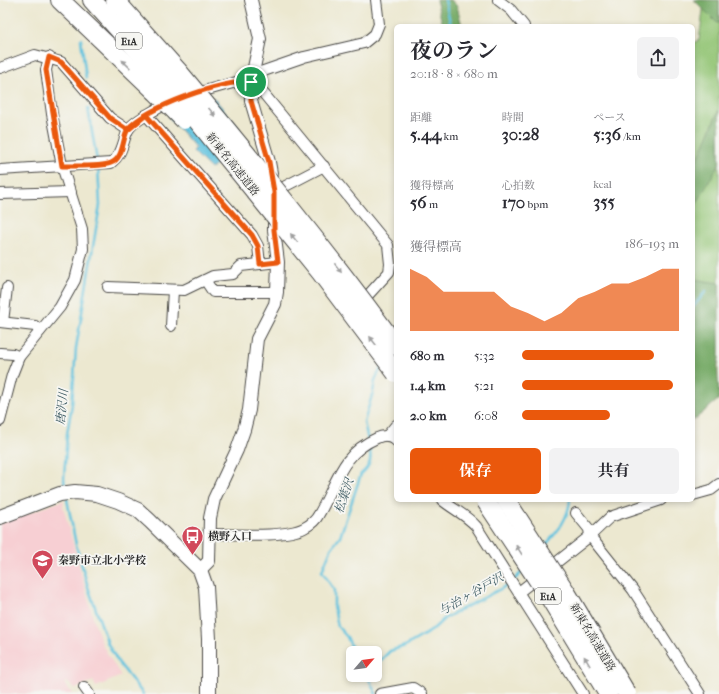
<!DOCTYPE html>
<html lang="ja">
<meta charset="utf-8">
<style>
:root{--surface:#fff;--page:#f2f2f3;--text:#2b2b33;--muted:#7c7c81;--accent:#ea580c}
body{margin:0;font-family:"IM FELL French Canon","Noto Serif JP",serif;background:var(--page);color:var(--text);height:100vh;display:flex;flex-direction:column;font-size:15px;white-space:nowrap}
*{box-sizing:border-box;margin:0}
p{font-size:13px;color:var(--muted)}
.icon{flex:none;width:22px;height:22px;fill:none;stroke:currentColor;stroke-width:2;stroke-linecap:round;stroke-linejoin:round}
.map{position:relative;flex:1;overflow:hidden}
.panel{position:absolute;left:394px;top:24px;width:301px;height:478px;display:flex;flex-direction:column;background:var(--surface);border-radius:6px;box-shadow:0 2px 6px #0003}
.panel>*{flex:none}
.needle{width:26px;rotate:62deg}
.controls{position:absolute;left:346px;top:646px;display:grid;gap:8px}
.controls a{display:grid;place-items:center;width:36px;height:36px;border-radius:6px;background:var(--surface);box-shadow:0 2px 6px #0003;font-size:20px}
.pin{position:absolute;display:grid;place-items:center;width:34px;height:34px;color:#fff;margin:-17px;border:2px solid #fff;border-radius:50%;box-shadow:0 1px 4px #0007}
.round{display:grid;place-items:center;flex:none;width:42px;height:42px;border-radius:6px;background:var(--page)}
.summary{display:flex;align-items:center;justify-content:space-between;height:68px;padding:0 16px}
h1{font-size:22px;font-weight:700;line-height:30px}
.stats{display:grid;grid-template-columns:repeat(3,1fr);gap:6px;height:68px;padding:4px 16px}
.stats div{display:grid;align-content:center}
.stats b{font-size:17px;font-weight:700}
.stats small{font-size:11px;font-weight:400}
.stats p{font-size:11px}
.chart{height:112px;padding:8px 16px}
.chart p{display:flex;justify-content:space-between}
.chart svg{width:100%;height:72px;margin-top:4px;fill:var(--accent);opacity:.7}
.cta{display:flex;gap:8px;margin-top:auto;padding:8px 16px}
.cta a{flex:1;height:46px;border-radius:6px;background:var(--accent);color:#fff;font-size:16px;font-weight:700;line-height:46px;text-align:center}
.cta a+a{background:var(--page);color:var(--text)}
ul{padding:0 16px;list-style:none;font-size:13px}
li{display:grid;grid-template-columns:64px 48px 1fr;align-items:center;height:30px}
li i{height:10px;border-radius:5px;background:var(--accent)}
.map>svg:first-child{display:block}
.built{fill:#f7cfd3}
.green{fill:#93c575;stroke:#5f7850}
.forest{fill:#76aa66;stroke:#506a48}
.water{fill:#61c3df;stroke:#467785}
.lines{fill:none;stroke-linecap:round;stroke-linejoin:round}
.stream{stroke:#61c3df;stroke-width:2.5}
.minor-casing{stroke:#484744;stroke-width:12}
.tertiary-casing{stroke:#484744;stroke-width:14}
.secondary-casing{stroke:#484744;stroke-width:16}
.motorway-casing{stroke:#484744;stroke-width:20}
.minor{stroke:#fff;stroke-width:10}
.tertiary{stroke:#fff;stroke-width:12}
.secondary{stroke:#fff;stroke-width:14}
.motorway{stroke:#fff;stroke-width:18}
.motorway-bridge-casing{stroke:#484744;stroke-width:20;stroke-linecap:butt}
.motorway-bridge{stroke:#fff;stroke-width:18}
.oneway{fill:#a0a0a0}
.route-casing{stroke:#fff;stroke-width:8}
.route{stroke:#ea580c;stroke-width:5}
.labels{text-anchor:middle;stroke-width:3.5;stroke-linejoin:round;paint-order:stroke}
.shield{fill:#f6f6f2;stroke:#686867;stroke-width:1}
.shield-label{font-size:10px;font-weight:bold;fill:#2b2b2b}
.street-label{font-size:11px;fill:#2b2b2b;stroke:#f6f6f2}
.poi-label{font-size:11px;font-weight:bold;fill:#2b2b2b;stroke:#f6f6f2;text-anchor:start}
.water-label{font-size:12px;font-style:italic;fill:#3b5961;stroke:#f6f6f2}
</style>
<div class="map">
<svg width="719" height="694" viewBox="0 0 719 694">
<rect width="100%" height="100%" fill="#f6f6f2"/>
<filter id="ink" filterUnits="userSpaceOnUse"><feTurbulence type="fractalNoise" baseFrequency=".025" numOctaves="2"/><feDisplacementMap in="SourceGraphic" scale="8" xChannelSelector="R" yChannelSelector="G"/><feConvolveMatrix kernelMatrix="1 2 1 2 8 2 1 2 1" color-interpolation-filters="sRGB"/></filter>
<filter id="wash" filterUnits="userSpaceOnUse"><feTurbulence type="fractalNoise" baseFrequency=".012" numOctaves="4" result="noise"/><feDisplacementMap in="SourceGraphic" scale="16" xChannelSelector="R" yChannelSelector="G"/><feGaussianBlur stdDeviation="0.9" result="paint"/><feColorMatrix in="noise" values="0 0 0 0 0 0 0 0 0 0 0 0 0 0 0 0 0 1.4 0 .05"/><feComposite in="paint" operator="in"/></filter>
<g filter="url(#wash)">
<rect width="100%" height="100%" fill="#ece8d0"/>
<!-- built -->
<path class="built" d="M 64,500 L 63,506 L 94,621 L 103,646 L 121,676 L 96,687 L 93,681 L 75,689 L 67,682 L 64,683 L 73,694 L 0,694 L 0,524 Z"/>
<!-- green -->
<path class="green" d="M 719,0 L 719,298 L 693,304 L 693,43 L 699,40 L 704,3 Z"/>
<!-- forest -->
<g class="forest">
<path d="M 436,0 L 451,0 L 457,6 L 462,26 L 443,26 Z"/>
<path d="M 694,0 L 719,0 L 719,23 L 717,23 Z"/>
<path d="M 719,109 L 719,164 L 693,210 L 693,166 L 701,152 Z"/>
<path d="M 693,279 L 719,283 L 719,358 C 716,365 719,389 719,399 L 693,421 Z"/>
</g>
<!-- water -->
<path class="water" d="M 214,98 L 239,128 L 243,143 L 211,169 L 193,151 L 196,148 L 168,116 L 194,103 Z"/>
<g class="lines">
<!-- stream -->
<g class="stream">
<path d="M 445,0 L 451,26"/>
<path d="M 81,39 L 86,78"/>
<path d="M 88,108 L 97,161"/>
<path d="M 693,307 L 706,291"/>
<path d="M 368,441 L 364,422 L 373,392 L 375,380 L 382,366"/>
<path d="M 65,490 L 64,478 L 67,434 L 72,404 L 76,348 L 100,205 L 98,166"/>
<path d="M 67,499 L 76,545 L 88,587 L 108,644 L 118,662 L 143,694"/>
<path d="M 544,547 C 557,532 568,520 570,500"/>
<path d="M 513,581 L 524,570"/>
<path d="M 354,653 L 347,637 L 338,627 L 334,607 L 334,590 L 322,571 L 331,549 L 340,537 L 361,474 C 371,466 372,458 369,446"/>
<path d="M 375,666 L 390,651 L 405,646 L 431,631 L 445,618 L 510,584"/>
<path d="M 367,675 L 376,694"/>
</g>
</g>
</g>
<g filter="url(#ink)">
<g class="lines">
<defs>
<g id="minor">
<path d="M 498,0 L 511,10 L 524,26"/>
<path d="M 0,68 L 35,55 L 61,62 L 110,118 L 128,130"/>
<path d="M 252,75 L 304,57 L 364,43 L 375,34 L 379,24 L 376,0"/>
<path d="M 193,94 L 240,81 L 251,82"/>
<path d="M 264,94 L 388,245 L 390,264 L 389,272 L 360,304"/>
<path d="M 146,115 L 252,235 L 258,246 L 260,264"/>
<path d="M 0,170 L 111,163 C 123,153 122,144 128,130 C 132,122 161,106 170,103"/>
<path d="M 274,192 L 324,166"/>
<path d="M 0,194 L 71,192"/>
<path d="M 205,280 L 213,292 L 277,292"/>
<path d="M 108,287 L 184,290 L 213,276 L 233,274 L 241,266 L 278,262"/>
<path d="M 0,322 L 35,326 L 40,331"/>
<path d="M 3,322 L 7,288"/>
<path d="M 171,326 L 173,290"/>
<path d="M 0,353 L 13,354 L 19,357"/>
<path d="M 0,421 L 12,375 L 19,357 L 60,307 L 75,280 L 83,249 L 82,229 L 62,166 L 52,114 L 46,70 L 49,57"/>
<path d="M 387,436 L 396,425"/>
<path d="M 693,495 L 711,490 L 719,484"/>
<path d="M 442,500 C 453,509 466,515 476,526 L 583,694"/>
<path d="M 576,513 L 589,529 L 590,536 L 633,590 L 700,694"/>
<path d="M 210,534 C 233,534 285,538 304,528 C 310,525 316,520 319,514 C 337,484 340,454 377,438 C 383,435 391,435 396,441"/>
<path d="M 519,592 L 590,536 L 610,517 L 661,500"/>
<path d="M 84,687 L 89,694"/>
<path d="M 380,694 L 413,688 L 422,694"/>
</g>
<g id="tertiary">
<path d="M 251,0 L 260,39 L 251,82 L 251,101 L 269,162 L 273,184"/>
<path d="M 200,570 L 209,561 L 210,518 L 214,499 L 237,450 L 244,430 L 249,410 L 257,339 L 275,304 L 277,292 L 278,262 L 274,230 L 274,214"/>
</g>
<path id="secondary" d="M 0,517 L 60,494 L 75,492 L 97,494 L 118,501 L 138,510 L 150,521 L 200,570 L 206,587 L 209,639 L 209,694"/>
<g id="motorway">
<path d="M 60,0 L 155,91"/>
<path d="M 92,0 L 166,82"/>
<path d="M 115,0 L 178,71"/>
</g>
</defs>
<!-- minor casing -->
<use href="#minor" class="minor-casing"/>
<!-- tertiary casing -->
<use href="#tertiary" class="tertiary-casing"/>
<!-- secondary casing -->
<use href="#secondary" class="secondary-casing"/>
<!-- motorway casing -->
<use href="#motorway" class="motorway-casing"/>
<!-- minor -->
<use href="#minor" class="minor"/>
<!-- tertiary -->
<use href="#tertiary" class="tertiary"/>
<!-- secondary -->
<use href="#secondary" class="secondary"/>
<!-- motorway -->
<use href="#motorway" class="motorway"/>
<defs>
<g id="motorway-bridge">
<path d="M 178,71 C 253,161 327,251 396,346"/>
<path d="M 166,82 L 321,273 L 396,373"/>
<path d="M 155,91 L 184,120"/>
<path d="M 485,500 L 551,600 L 608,694"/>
<path d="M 506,500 L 566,592 L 627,694"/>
</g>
</defs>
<!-- motorway-bridge casing -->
<use href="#motorway-bridge" class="motorway-bridge-casing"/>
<!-- motorway-bridge -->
<use href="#motorway-bridge" class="motorway-bridge"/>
</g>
<!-- one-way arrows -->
<defs><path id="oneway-solid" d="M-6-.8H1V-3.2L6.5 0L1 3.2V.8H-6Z"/></defs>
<g class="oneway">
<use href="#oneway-solid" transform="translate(126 64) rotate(-136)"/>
<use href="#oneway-solid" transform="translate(212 112) rotate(50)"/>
<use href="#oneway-solid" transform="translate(294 238) rotate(-129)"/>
<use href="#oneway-solid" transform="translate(338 268) rotate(53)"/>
<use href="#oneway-solid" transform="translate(373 341) rotate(-127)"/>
<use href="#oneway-solid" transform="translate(519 550) rotate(-123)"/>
<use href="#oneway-solid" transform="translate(587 661) rotate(-121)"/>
</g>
</g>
<g class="lines" filter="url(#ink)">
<defs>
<path id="route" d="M 251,82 C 225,79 143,108 128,129 C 122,139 124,158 111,163 C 102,167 73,166 62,166 L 46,70 L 49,57 L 61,62 L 110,118 L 128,130 L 146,115 L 252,235 L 258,246 L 260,264 L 278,262 L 274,230 L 274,192 L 269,162 L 251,101 L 251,82"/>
</defs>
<!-- route casing -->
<use href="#route" class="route-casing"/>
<!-- route -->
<use href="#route" class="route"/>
</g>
<!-- icons -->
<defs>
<symbol id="bus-pin" viewBox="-11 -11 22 30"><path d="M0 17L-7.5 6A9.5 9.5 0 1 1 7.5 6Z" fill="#d1495b" stroke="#f6f6f2"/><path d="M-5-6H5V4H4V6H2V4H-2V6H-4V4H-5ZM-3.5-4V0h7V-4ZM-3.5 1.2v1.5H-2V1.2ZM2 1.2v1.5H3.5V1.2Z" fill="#fff"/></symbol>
<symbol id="school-pin" viewBox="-11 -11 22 30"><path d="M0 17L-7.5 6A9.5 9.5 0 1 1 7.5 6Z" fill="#d1495b" stroke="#f6f6f2"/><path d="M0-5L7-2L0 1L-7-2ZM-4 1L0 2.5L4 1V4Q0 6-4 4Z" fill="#fff"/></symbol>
</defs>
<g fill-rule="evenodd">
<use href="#bus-pin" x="180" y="524" width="25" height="34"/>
<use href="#school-pin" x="30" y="548" width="25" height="34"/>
</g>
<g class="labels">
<!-- shield labels -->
<g class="shield">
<rect x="116" y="33" width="26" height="16" rx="3"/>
<rect x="535" y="588" width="26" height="16" rx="3"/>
</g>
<g class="shield-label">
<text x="129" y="45">E1A</text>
<text x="548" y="600">E1A</text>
</g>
<!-- street labels -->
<g class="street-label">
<text transform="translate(233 164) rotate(51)" y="4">新東名高速道路</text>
<text transform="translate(593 637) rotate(59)" y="4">新東名高速道路</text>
</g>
<!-- poi labels -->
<g class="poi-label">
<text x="208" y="540">横野入口</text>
<text x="58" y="564">秦野市立北小学校</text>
</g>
<!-- water labels -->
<g class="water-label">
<text transform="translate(62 407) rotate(-84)" y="4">唐沢川</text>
<text transform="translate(344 496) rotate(-72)" y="4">松葉沢</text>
<text transform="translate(471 594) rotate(-30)" y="4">与治ヶ谷戸沢</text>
</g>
</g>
</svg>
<div class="controls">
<a><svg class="needle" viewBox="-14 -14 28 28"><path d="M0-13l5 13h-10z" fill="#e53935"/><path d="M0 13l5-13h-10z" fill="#7c7c81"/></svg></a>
</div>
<div class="pin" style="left:251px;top:82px;background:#1e9e55"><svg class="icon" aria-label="arrive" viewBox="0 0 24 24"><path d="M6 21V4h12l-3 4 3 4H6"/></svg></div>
<section class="panel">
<div class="summary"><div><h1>夜のラン</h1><p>20:18 · 8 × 680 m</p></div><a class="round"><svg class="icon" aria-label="share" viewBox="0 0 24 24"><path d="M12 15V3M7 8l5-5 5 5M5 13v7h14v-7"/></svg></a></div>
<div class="stats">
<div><p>距離</p><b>5.44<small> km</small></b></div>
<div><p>時間</p><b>30:28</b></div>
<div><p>ペース</p><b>5:36<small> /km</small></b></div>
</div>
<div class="stats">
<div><p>獲得標高</p><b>56<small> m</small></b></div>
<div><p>心拍数</p><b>170<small> bpm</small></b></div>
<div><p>kcal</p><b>355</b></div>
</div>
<div class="chart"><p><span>獲得標高</span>186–193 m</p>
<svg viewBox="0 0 160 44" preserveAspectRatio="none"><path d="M0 44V6L10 11L20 20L30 20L40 20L50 20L60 29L70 33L80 38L90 33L100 24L110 20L120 15L130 15L140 11L150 6L160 6V44z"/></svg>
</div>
<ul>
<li><b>680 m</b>5:32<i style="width:84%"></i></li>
<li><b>1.4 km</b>5:21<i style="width:96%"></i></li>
<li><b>2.0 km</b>6:08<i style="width:56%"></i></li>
</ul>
<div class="cta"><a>保存</a><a>共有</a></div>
</section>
</div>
